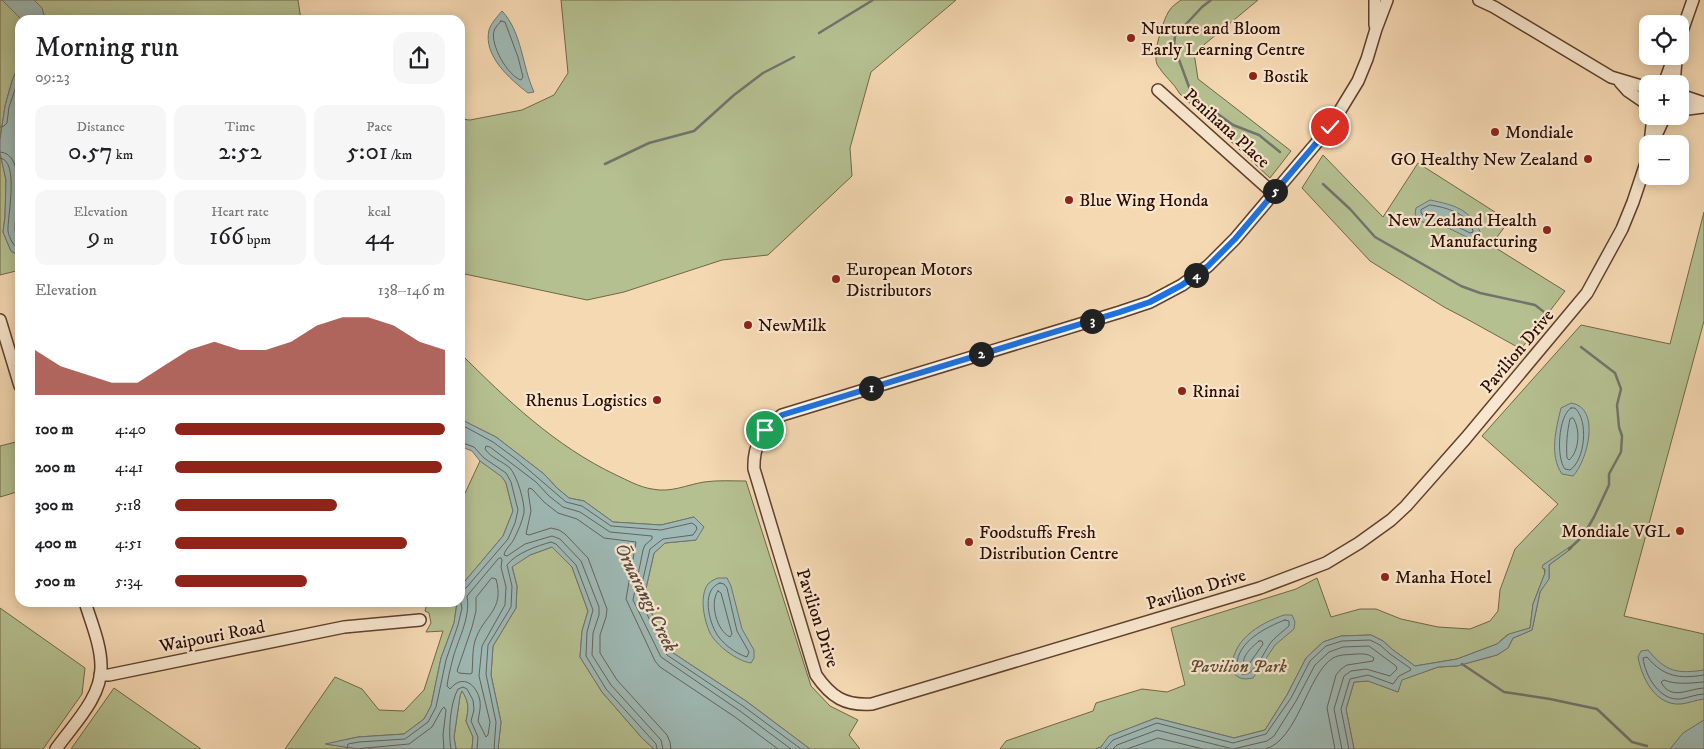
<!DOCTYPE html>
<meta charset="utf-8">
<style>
:root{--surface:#fff;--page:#f6f6f6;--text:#202124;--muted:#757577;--accent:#8f2418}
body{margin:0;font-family:"IM FELL DW Pica",serif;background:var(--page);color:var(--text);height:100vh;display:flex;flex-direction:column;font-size:19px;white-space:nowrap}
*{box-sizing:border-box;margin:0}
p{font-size:16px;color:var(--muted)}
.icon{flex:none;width:28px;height:28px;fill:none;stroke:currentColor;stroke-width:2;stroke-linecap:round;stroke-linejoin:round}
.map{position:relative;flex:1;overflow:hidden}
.sheet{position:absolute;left:15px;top:15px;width:450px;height:592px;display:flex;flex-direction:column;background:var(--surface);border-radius:15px;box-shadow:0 2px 12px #0003}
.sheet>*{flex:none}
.buttons{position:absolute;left:1639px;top:15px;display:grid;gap:10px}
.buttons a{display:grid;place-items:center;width:50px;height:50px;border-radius:10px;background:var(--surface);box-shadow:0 2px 12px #0003;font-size:25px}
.pin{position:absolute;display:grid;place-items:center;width:42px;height:42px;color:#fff;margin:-21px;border:2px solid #fff;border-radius:50%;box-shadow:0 1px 5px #0007}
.km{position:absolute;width:25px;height:25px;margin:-12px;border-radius:50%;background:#222;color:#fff;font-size:14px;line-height:25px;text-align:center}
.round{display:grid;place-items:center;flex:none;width:52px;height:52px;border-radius:15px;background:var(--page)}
.head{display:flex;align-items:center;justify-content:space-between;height:85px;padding:0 20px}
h1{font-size:28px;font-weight:600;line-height:38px}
.figures{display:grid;grid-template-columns:repeat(3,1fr);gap:8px;height:85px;padding:5px 20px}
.figures div{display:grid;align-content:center;border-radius:12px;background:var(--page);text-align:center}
.figures b{font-size:25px;font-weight:600}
.figures small{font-size:14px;font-weight:400}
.figures p{font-size:14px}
.chart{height:140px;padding:10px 20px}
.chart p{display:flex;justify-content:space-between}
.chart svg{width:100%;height:90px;margin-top:5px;fill:var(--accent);opacity:.7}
ul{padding:0 20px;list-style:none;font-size:16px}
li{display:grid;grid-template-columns:80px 60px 1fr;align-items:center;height:38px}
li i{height:12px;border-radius:6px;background:var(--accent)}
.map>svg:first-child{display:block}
.green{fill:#b5c091;stroke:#716648}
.water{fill:#9eb9b5;stroke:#71746d}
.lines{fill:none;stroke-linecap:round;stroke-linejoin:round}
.shore{stroke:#66635a;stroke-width:1}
.stream{stroke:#71746d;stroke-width:2.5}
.minor-casing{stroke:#5f402d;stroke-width:14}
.minor{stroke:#f8e6ce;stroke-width:11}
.route-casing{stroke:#fff;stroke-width:10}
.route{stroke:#1a73e8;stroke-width:6}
.poi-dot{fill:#8f2418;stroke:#f8e6ce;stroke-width:2}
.labels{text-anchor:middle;stroke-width:4.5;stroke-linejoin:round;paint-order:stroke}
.poi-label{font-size:18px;fill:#2d0d00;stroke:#f8e6ce;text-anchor:start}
.street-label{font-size:18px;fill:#2d0d00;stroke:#f8e6ce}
.park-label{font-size:18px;font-style:italic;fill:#5d4c33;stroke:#f8e6ce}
.water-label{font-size:19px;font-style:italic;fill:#55493f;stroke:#f8e6ce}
</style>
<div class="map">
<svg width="1704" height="749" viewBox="0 0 1704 749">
<rect width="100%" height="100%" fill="#f5d9b3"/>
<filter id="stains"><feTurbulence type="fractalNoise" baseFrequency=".004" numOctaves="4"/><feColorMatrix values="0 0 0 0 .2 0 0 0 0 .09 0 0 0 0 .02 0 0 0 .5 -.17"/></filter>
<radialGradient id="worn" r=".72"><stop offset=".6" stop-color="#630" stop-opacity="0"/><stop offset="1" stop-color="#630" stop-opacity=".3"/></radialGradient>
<!-- green -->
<g class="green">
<path d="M 0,0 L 2,0 L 22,20 L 20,20 L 20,62 L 12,81 L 5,106 L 0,140 Z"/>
<path d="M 34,0 L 298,0 L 301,20 L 45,20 L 42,8 Z"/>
<path d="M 561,0 L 956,0 L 871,72 L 850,148 L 852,176 L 768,255 L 722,260 L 624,292 L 587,300 L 460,273 L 460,119 L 470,120 L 522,110 L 554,95 L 568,73 Z"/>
<path d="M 1181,0 L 1258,0 L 1194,53 L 1198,79 L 1291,151 L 1270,178 L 1180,94 C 1174,83 1164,76 1158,66 C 1151,57 1163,20 1169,11 C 1172,6 1177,3 1181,0 Z"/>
<path d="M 0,153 L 6,180 L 5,217 L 3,232 L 11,251 L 20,256 L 20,270 L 0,275 Z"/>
<path d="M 1323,155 L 1383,217 L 1418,163 L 1509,221 L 1491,245 L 1565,291 L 1521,349 L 1465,318 L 1444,307 L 1370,261 L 1302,188 Z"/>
<path d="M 1704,212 L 1704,321 L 1624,616 L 1704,634 L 1704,749 L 1354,749 L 1346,709 L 1354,682 L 1369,681 L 1398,692 L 1401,680 L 1438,667 L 1457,666 L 1497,655 L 1508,648 L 1513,638 L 1532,630 L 1540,592 L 1549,578 L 1549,565 L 1572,548 L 1543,565 L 1545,573 L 1533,604 L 1530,628 L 1507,635 L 1497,644 L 1457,659 L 1415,666 L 1393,650 L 1383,641 L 1371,635 L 1341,636 L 1323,642 L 1306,658 L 1287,695 L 1265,730 L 1234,738 L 1156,718 L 1110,736 L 1101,747 L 1096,749 L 1000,749 L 1006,741 L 1093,711 L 1096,703 L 1142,689 L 1167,692 L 1185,685 L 1171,628 L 1296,589 L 1317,578 L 1331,617 L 1360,609 L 1376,609 L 1401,619 L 1438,627 L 1470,629 L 1490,621 L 1498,611 L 1500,590 L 1515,549 L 1558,504 L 1482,436 L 1581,325 L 1670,344 Z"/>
<path d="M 460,353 C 507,400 555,446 616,475 C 627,480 639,487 652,489 C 671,493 686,485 704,482 C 718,480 733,481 746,481 L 811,686 L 830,706 L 858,720 L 849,735 L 860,749 L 810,749 L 746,701 L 670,651 L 644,597 L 654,553 L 665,543 L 696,540 L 694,517 L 661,525 L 613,522 L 584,501 L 569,498 L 557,488 L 544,474 L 496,437 L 460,419 Z"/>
<path d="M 20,441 L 20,491 L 0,497 L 0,446 Z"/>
<path d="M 480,461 L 502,476 L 506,483 L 513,511 L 503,536 L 460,587 L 460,504 Z"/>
<path d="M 552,547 L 572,567 L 588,611 L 582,631 L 580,657 L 602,692 L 642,738 L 654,749 L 498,749 L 501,722 L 491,675 L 493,646 L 516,608 L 517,586 L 512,566 L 530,555 Z"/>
<path d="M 427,603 L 457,603 L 454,623 L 441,658 L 431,706 L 424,719 L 404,734 L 358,737 L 327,744 L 358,749 L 285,749 L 335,677 L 362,689 L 379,710 L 404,711 L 424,690 L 443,631 L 426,632 L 431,623 L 429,613 L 425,611 Z"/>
<path d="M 0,608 L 85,668 L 82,694 L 43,749 L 0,749 Z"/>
<path d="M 114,688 L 201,749 L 71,749 Z"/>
<path d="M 462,690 C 469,702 469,708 466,721 L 473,737 L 472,749 L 456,749 L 454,737 L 460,696 Z"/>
</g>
<!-- water -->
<g class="water">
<path d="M 2,0 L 34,0 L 42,8 L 45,20 L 22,20 Z"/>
<path d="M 502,11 C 522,32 522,66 534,92 L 528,93 C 510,79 483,56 489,30 C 491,23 498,16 502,11 Z"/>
<path d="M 20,62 L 20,256 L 11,251 L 3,232 L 5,217 L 6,180 L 0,153 L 0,140 L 5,106 L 12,81 Z"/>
<path d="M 1430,200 C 1454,205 1471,209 1481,234 L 1475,241 L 1442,225 L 1422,222 L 1415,215 L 1416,208 Z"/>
<path d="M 1571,403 C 1601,407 1588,460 1573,476 L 1562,474 C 1549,455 1556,429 1561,408 Z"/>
<path d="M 460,419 L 496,437 L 544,474 L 557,488 L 569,498 L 584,501 L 613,522 L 661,525 L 694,517 L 704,527 L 696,540 L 665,543 L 654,553 L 644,597 L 670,651 L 746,701 L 810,749 L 654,749 L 642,738 L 602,692 L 580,657 L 582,631 L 588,611 L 572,567 L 552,547 L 530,555 L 512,567 L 517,586 L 516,608 L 493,646 L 491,675 L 501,722 L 498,749 L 472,749 L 473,737 L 466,721 C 469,709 469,702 462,691 L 460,696 L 454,737 L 456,749 L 358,749 L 325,744 L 358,737 L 404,734 L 424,719 L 431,706 L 441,658 L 454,623 L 457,603 L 460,602 L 460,587 L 503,536 L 513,511 L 506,483 L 502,477 L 480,461 L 472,451 L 460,446 Z"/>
<path d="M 1571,546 L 1572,548 L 1549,565 L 1549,579 L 1540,592 L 1532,630 L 1513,638 L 1508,648 L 1497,655 L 1457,666 L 1438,667 L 1402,680 L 1398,692 L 1368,681 L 1354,682 L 1346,709 L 1354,749 L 1096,749 L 1101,747 L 1109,736 L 1156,718 L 1234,738 L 1265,730 L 1287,695 L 1306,658 L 1323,642 L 1341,636 L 1371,635 L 1383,641 L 1393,650 L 1415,666 L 1457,659 L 1497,644 L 1509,634 L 1530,628 L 1533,604 L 1545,573 L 1545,569 L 1542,568 L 1543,565 Z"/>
<path d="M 718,578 L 727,578 L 731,586 L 742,629 L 754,650 L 754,658 L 751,663 C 737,661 717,646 710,633 C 704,620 699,596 708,584 C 711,581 715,579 718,578 Z"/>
<path d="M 1284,615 L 1292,615 L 1295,622 L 1294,629 L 1275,645 L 1253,678 C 1243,680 1239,679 1232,672 C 1230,641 1258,624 1284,615 Z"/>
<path d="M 1648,650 C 1666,672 1677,674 1704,670 L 1704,699 C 1696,700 1689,703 1681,704 C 1656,706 1642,679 1638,657 L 1641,651 Z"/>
<path d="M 1704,720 L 1704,749 L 1670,749 L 1683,733 Z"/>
</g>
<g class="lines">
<!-- shore -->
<g class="shore">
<path d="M 501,21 L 505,22 L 518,57 L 523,77 L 521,80 C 508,76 490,45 494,31 C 495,27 499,24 501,21 Z"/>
<path d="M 0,127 L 4,126 L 7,123 L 9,107 L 20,75"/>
<path d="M 0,152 C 27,153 15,211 15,229 C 15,234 18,239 20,243"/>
<path d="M 0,158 C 20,160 7,218 8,231 C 9,238 14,247 20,250"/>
<path d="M 1430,205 C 1445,207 1471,214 1473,232 L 1470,233 L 1444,220 L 1425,217 L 1421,213 L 1421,210 Z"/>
<path d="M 1571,408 L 1575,408 C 1589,421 1585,460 1570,470 L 1565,469 C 1556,458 1558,416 1571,408 Z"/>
<path d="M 1573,418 C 1581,429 1579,452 1569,460 L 1567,458 C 1566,445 1567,432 1570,419 Z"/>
<path d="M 460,424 L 493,442 L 516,459 L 566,502 L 582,506 L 611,526 L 661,530 L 692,523 L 696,526 L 697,529 L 693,535 L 663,539 L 650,549 L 639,596 L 640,600 L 667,655 L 743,706 L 801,749"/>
<path d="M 460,442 L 474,447 L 484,458 L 506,473 L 511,482 L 518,510 L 515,523 L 508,539 L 466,588 L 460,590"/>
<path d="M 501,558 L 502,560 L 501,567 L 506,587 L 505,605 L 482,646 L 479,676 L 490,722 L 488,735 L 486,737 L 478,721 C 479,714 481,708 480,701 C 477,685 463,673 450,689 L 447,686 C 448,678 450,670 452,662 C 457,640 471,619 467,596 L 498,559 Z"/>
<path d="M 492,578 L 496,579 C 505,611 483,615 475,641 C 472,651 473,663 472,673 L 470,674 L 459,673 L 457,671 L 472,627 L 476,611 L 476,598 Z"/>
<path d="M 720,583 L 724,584 L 727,588 L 737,631 L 749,652 L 747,657 C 736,654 720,642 715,631 C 708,617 702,589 720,583 Z"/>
<path d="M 718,591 L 721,593 L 732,634 L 730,637 C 717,631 709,603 718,591 Z"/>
<path d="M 1285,620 L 1289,621 L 1289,626 C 1283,631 1277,636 1272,641 C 1265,649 1254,678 1242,674 C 1238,673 1237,669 1237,665 C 1237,642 1266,627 1285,620 Z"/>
<path d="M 1259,641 L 1262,641 L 1263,644 L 1247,667 L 1244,667 C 1241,656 1251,648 1259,641 Z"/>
<path d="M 1704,675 C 1679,679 1664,677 1647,657 L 1643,658 C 1645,676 1660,701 1680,699 C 1688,698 1696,694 1704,694"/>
<path d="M 1704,682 C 1691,683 1676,685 1664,680 L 1661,682 C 1671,701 1687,689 1704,688"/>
<path d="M 347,749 L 348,744 L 359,742 L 405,739 L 428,722 L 436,707 L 446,660 L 458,625 L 462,608 L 460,599"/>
<path d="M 355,749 L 409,744 L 432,727 L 442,709 L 444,707 L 446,710 L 443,735 L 444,749"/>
<path d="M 451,749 C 448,733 450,703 458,689 L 463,687 L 467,689 L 473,700 L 474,710 L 471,721 L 478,737 L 477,749"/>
<path d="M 494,749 L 496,722 L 486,674 L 488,645 L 511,607 L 512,586 L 507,565 C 516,553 537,546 551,542 L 556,544 L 576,565 L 593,610 L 587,632 L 586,656 L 606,689 L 656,744 L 657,749"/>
<path d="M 663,749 L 661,740 L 611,685 L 592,655 L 593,633 L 599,615 L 599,607 L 581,561 L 560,539 L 552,536 L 525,544 L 507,556 L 504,555 C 505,549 511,545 514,539 C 518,531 522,522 524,513 C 525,502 517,476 510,468 C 502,461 491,458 485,449 L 486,446 L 490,447 L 536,482 L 549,496 L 563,507 L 580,512 L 610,532 L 652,536 L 652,539 L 645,545 L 643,550 L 633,600 L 661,657 L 740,711 L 791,749"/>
<path d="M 671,749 L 670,742 L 667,735 L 617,680 L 600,653 L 600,635 L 606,617 L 607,609 L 588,558 L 565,534 L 559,530 L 551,528 L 529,535 L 526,534 L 531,511 L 528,491 L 529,488 L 532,489 L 544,502 L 558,513 L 577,519 L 604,538 L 636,542 L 626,599 L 655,661 L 660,667 L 735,717 L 778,749"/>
<path d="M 1105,749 L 1113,740 L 1157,723 L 1233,743 L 1266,734 L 1291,698 L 1310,661 L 1326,646 L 1342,641 L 1370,640 L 1380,645 L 1390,654 L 1410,668 L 1411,670 L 1399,676 L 1393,684 L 1368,675 L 1350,679 L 1341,709 L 1349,749"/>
<path d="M 1113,749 L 1117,745 L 1157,730 L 1233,749 L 1267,741 L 1274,736 L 1296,701 L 1315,665 L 1329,652 L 1343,647 L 1369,646 L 1396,666 L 1397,669 L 1390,676 L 1366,669 L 1351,671 L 1344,676 L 1334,709 L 1342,749"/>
<path d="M 1127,749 L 1158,738 L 1203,749"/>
<path d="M 1265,749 C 1298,741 1307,674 1333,658 C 1340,654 1348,655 1356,654 C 1363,654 1367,653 1374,658 L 1373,661 L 1347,665 L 1341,669 L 1336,675 L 1327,708 L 1335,749"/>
</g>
<!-- stream -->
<g class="stream">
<path d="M 1211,0 L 1202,7 L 1175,36 L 1174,46 L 1189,87 L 1200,101 L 1233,125 L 1259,135 L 1280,152"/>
<path d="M 819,33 L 873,0"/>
<path d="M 605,164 L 649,143 L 694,131 L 734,95 L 763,73 L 794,57"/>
<path d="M 1323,184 L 1350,209 L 1375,237 L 1461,286 L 1480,293 L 1535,305 L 1548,315"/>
<path d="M 1569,549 L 1583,536 L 1594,517 L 1609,485 L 1609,474 L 1621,452 L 1622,436 L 1619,427 L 1617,405 L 1621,389 L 1615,373 L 1581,347"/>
<path d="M 1462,664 L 1504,692 L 1550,699 L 1597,709 L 1632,742 L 1647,746"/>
</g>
<defs>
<g id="minor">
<path d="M 1375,0 L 1375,25"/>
<path d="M 1387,0 L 1376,29 L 1367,59 L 1358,81 L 1330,127 L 1235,239 L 1208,266 L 1182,285 L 1150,302 L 1120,312 L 782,415 C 763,429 753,445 754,469 L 816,675 C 831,697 845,706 872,704 L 1260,588 L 1326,563 L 1359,543 L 1391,520 L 1406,506 L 1466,438 L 1587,293 L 1622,229 L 1633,202 L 1648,157"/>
<path d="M 1479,0 L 1494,7 L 1611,77 L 1648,88"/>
<path d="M 1680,37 L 1693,0"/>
<path d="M 1620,82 L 1628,91 L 1647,104"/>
<path d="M 1664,84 L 1674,56"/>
<path d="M 1674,84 L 1676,60"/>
<path d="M 1158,90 L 1273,193"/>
<path d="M 1680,95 L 1704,103"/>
<path d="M 1680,110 L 1704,107"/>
<path d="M 1650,144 L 1653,116"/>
<path d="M 1652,144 L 1664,118"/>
<path d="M 0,320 L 20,386"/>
<path d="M 100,675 L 109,675 L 344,627 L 420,620"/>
<path d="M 56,749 C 73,725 102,697 101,666 C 101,645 91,622 85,602"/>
</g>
</defs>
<!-- minor casing -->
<use href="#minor" class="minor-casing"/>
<!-- minor -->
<use href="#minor" class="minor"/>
</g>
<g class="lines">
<defs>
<path id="route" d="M 765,430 L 782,415 L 1120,312 L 1150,302 L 1182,285 L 1208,266 L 1235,239 L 1330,127"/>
</defs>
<!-- route casing -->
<use href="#route" class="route-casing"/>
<!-- route -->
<use href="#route" class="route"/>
</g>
<!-- markers -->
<g class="poi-dot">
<circle cx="1131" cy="38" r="5"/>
<circle cx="1253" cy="76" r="5"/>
<circle cx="1495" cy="132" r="5"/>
<circle cx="1588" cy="159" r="5"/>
<circle cx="1069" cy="200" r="5"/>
<circle cx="1547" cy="230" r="5"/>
<circle cx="836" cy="279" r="5"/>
<circle cx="748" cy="325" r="5"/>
<circle cx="1182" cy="391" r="5"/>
<circle cx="657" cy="400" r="5"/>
<circle cx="1680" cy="531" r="5"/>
<circle cx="969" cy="542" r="5"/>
<circle cx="1385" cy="577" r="5"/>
</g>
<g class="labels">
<!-- poi labels -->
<g class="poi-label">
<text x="1141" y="34">Nurture and Bloom<tspan x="1141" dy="21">Early Learning Centre</tspan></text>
<text x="1263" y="82">Bostik</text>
<text x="1505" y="138">Mondiale</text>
<text x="1578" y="165" text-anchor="end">GO Healthy New Zealand</text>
<text x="1079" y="206">Blue Wing Honda</text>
<text x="1537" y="226" text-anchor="end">New Zealand Health<tspan x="1537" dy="21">Manufacturing</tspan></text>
<text x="846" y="275">European Motors<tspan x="846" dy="21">Distributors</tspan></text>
<text x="758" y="331">NewMilk</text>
<text x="1192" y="397">Rinnai</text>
<text x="647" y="406" text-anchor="end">Rhenus Logistics</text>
<text x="1670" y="537" text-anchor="end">Mondiale VGL</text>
<text x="979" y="538">Foodstuffs Fresh<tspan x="979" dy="21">Distribution Centre</tspan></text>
<text x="1395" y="583">Manha Hotel</text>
</g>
<!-- street labels -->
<g class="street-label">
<text transform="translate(1227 128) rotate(42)" y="6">Penihana Place</text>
<text transform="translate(1517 351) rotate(-50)" y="6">Pavilion Drive</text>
<text transform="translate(1196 589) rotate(-17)" y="6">Pavilion Drive</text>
<text transform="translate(818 618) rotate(72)" y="6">Pavilion Drive</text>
<text transform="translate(212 636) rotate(-11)" y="6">Waipouri Road</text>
</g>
<!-- park labels -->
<g class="park-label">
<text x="1238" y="672">Pavilion Park</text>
</g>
<!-- water labels -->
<g class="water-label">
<text transform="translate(647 597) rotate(64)" y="7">Ōruarangi Creek</text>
</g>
</g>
<rect width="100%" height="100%" filter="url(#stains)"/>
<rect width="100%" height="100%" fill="url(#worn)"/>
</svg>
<div class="buttons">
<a><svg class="icon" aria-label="locate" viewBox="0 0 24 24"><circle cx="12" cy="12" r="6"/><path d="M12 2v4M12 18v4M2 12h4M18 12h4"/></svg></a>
<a>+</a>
<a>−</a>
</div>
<div class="pin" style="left:765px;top:430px;background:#1e9e55"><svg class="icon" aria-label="arrive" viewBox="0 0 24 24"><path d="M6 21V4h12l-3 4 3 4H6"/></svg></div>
<div class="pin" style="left:1330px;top:127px;background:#d93025"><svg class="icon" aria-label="check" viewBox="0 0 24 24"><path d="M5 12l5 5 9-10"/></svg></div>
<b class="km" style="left:871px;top:388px">1</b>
<b class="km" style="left:981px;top:354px">2</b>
<b class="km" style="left:1092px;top:321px">3</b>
<b class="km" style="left:1196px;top:275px">4</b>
<b class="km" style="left:1275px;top:191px">5</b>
<section class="sheet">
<div class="head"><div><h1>Morning run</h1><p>09:23</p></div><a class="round"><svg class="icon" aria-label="share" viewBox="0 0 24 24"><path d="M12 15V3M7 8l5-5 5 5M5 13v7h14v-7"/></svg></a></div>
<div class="figures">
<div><p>Distance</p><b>0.57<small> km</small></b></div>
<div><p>Time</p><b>2:52</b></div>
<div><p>Pace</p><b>5:01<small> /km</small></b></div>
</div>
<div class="figures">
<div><p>Elevation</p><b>9<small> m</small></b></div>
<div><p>Heart rate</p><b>166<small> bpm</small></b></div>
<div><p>kcal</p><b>44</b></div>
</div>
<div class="chart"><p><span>Elevation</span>138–146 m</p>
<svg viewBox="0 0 160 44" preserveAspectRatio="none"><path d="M0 44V22L10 30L20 34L30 38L40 38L50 30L60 22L70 18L80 22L90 22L100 18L110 10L120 6L130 6L140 10L150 18L160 22V44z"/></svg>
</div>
<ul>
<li><b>100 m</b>4:40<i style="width:100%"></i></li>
<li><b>200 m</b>4:41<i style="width:99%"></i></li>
<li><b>300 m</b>5:18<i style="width:60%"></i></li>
<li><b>400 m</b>4:51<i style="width:86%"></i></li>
<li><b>500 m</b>5:34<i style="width:49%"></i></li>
</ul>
</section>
</div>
